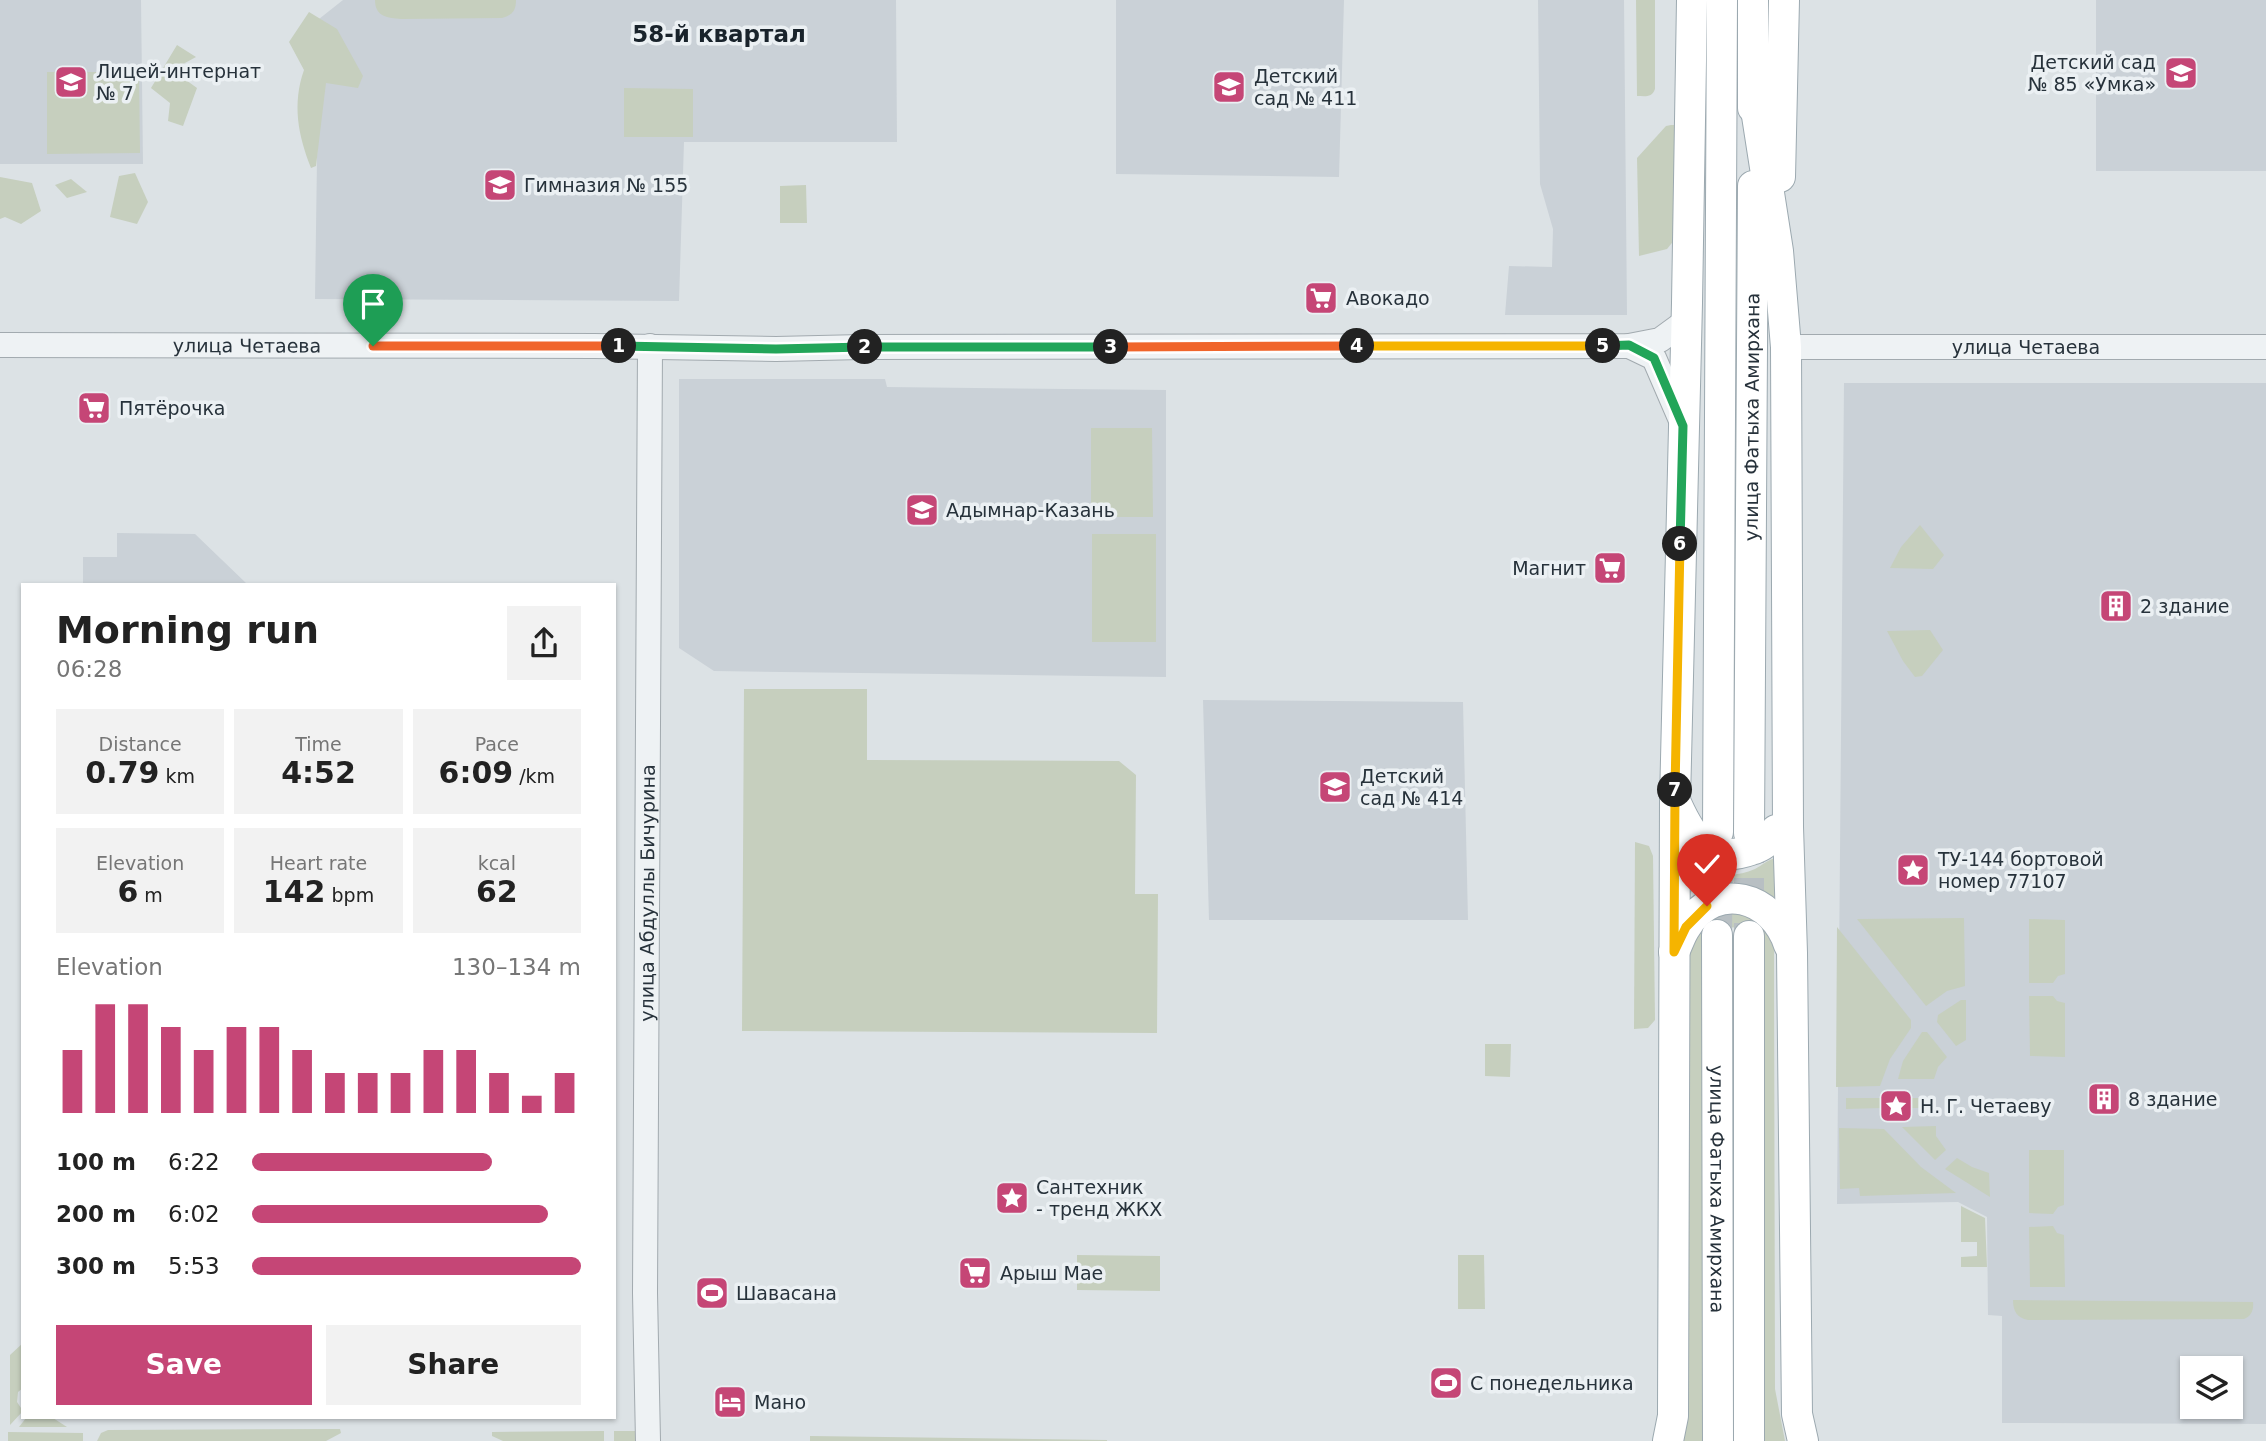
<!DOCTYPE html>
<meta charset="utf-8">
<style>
:root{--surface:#fff;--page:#f2f2f2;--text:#222;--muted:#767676;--accent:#c54676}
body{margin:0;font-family:"DejaVu Sans",sans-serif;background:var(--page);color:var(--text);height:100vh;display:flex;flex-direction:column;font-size:26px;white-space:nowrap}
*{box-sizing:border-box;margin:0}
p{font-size:23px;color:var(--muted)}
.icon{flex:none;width:38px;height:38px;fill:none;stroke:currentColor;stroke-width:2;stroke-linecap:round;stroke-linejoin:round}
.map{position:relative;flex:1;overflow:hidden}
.panel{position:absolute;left:21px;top:583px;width:595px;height:836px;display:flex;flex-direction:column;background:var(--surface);border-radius:0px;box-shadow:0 2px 5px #0004}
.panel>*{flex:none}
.controls{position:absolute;left:2180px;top:1356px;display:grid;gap:14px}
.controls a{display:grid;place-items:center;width:63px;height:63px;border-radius:0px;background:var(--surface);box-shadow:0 2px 5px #0004;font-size:35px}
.pin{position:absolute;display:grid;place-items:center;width:60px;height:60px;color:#fff;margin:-72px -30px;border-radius:50% 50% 50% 0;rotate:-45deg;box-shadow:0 0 7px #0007}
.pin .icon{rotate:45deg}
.km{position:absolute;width:35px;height:35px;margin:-18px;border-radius:50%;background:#222;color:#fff;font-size:19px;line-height:35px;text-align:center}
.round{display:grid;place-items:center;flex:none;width:74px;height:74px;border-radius:0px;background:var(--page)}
.head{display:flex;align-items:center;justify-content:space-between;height:119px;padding:0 35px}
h1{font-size:38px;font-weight:800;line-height:52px}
.metrics{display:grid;grid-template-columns:repeat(3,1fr);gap:10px;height:119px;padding:7px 35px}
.metrics div{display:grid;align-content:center;border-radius:0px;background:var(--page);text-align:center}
.metrics b{font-size:30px;font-weight:800}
.metrics small{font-size:19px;font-weight:400}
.metrics p{font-size:19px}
.chart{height:196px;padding:14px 35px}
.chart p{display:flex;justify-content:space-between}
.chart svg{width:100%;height:126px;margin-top:7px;stroke:var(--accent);stroke-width:6}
.primary-button{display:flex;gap:14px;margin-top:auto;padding:14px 35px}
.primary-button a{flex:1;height:80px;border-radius:0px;background:var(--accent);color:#fff;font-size:28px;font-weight:800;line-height:80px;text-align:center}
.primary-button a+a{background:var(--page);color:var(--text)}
ul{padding:0 35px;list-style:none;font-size:23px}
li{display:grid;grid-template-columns:112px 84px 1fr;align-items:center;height:52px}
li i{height:18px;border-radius:9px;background:var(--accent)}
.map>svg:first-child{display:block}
.built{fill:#cad1d7;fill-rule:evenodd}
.green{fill:#c6cfbe}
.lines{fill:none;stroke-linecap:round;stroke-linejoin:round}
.major-tunnel{stroke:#b8bfc3;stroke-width:30;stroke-dasharray:30 15;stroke-linecap:butt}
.minor-casing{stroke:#a2aaaf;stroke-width:26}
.major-casing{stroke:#9ca9b0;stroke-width:32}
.minor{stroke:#eef2f4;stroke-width:24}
.major{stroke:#fff;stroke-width:30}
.split-1-casing{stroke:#fff;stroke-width:14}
.split-2-casing{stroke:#fff;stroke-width:14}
.split-3-casing{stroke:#fff;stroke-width:14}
.split-4-casing{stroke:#fff;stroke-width:14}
.split-5-casing{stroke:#fff;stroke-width:14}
.split-6-casing{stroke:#fff;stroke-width:14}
.split-7-casing{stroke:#fff;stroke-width:14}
.split-8-casing{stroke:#fff;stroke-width:14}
.split-1{stroke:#f0652b;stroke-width:9}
.split-2{stroke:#22a559;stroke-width:9}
.split-3{stroke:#22a559;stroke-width:9}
.split-4{stroke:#f0652b;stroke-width:9}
.split-5{stroke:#f5b400;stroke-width:9}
.split-6{stroke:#22a559;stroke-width:9}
.split-7{stroke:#f5b400;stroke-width:9}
.split-8{stroke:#f5b400;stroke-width:9}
.labels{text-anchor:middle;stroke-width:7;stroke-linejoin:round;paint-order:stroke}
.poi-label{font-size:19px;fill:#27323b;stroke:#ebf0f3;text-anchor:start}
.street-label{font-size:19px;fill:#27323b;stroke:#ebf0f3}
.quarter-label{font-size:23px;font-weight:bold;fill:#19232b;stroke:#ebf0f3}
</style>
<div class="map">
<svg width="2266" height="1441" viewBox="0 0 2266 1441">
<rect width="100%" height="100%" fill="#dce2e5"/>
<!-- built -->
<g class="built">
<path d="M 0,0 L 141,0 L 143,164 L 0,164 Z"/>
<path d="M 343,0 L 896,0 L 897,142 L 684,142 L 679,301 L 315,299 L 319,19 Z"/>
<path d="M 1116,0 L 1344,0 L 1339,177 L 1116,174 Z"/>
<path d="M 1538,0 L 1624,0 L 1627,315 L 1505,315 L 1509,266 L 1552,267 L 1553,229 L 1540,184 Z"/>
<rect x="2096" y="0" width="170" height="171"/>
<path d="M 679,379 L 885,379 L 887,387 L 1166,390 L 1166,677 L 714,671 L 679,648 Z"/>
<path d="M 1844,383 L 2266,383 L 2266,1424 L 2002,1423 L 2002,1316 L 1988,1315 L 1987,1217 L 1958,1202 L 1837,1204 ZM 2193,1368 L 2231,1368 L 2231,1407 L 2193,1407 Z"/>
<path d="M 117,533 L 195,534 L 247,584 L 83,584 L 83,557 L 117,557 Z"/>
<path d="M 1203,700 L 1463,702 L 1468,920 L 1209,920 Z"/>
</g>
<!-- green -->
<g class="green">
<path d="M 375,0 L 516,0 C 516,11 512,15 502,18 L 401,19 C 388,18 375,17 375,0 Z"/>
<path d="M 1636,0 L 1655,0 L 1655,89 C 1652,98 1645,96 1637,96 Z"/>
<path d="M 309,12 L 337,29 L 363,76 L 358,88 L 326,83 L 316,166 L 311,168 C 298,135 292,104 304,70 L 289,42 Z"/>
<path d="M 177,45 L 196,57 L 172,70 L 197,88 L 183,126 L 168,121 L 170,103 L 151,88 Z"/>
<path d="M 47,72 L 139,72 L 140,153 L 47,154 Z"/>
<path d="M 624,88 L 693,89 L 693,137 L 624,137 Z"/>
<path d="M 1671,125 L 1677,125 L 1676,238 L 1667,249 L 1639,256 L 1637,158 L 1666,126 Z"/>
<path d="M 135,173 L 148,202 L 137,224 L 110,217 L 119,176 Z"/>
<path d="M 0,177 L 32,183 L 41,211 L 21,224 L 5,217 L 0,219 Z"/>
<path d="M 71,179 L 87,192 L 67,198 L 55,185 Z"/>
<path d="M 806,185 L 807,223 L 780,223 L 780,186 Z"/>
<path d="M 1091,428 L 1152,428 L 1153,517 L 1091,517 Z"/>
<path d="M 1920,525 L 1944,555 L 1933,569 L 1890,568 L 1901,547 Z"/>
<rect x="1092" y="534" width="64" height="108"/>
<path d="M 1930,630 L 1943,650 L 1922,676 L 1915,677 L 1903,661 L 1887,631 Z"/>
<path d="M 744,689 L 867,689 L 867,760 L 1119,761 L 1136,775 L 1135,894 L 1158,894 L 1157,1033 L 742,1031 Z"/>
<path d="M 1635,842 L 1649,846 L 1653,856 L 1655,1020 L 1648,1028 L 1634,1029 Z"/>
<path d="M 1684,855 C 1706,873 1728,881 1755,869 C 1762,865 1768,860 1775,858 L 1777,896 L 1774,897 C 1746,880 1717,874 1688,894 Z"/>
<path d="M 1743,910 L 1766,931 L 1774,949 L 1775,1389 L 1785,1441 L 1755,1441 L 1756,927 L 1702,928 L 1703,1441 L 1682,1441 L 1684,949 L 1697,921 Z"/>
<path d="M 1964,918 L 1965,986 L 1947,991 L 1926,1006 L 1857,919 Z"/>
<path d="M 2029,919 L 2065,920 L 2065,974 L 2058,976 L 2053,983 L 2029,983 Z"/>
<path d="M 1837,927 L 1911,1020 L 1911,1028 L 1890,1059 L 1880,1086 L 1836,1087 Z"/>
<path d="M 2029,996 L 2053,996 L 2057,1001 L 2065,1003 L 2065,1057 L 2030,1056 Z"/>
<path d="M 1961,1000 L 1966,1000 L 1966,1040 L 1956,1046 L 1937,1022 L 1938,1015 Z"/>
<path d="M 1922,1032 L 1927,1032 L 1947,1057 L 1938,1067 L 1934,1079 L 1898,1079 L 1903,1061 Z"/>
<path d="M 1485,1044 L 1511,1044 L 1510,1077 L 1485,1076 Z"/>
<path d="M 1846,1098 L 1882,1098 L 1882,1108 L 1846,1109 Z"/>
<rect x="1898" y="1098" width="36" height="10"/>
<path d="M 1936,1126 L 1936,1136 L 1946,1150 L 1935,1160 L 1902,1127 Z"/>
<path d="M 1839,1128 L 1884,1129 L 1921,1167 L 1956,1193 L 1860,1196 L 1859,1188 L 1840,1189 Z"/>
<path d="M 2029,1150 L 2064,1150 L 2064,1205 L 2058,1207 L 2053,1214 L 2029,1213 Z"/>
<path d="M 1957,1158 L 1972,1167 L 1989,1173 L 1990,1197 L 1945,1169 Z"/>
<path d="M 1961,1206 L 1985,1218 L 1987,1267 L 1961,1267 L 1961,1257 L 1977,1256 L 1977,1242 L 1961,1242 Z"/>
<path d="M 2053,1226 L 2057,1233 L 2064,1235 L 2065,1287 L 2030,1287 L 2029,1227 Z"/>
<path d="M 1077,1255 L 1160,1256 L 1160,1291 L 1077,1290 Z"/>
<path d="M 1458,1255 L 1484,1255 L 1485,1309 L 1458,1309 Z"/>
<path d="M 2013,1300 L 2253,1302 C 2254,1310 2251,1316 2244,1319 L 2028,1320 C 2017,1318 2013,1311 2013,1300 Z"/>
<path d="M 23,1343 L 23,1388 L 18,1392 L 17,1402 L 23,1411 L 10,1425 L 10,1355 Z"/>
<path d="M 26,1418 L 53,1418 L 67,1427 L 19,1427 Z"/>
<path d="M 340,1429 L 341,1433 L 326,1441 L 97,1441 L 101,1433 L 108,1430 Z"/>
<path d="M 604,1431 L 604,1441 L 503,1441 L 492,1436 L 492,1432 Z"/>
<rect x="614" y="1431" width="21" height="10"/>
<path d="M 8,1432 L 83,1433 L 83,1441 L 8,1441 Z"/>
<path d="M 810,1436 L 1107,1440 L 1107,1441 L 810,1441 Z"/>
</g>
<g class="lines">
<!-- major-tunnel -->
<g class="major-tunnel">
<path d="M 1749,833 L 1749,936"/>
<path d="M 1717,935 L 1718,832"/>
</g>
<defs>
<g id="minor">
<path id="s1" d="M 0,345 L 595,346 L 776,349 L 862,347 L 1629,346 L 1660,340 L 1686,321"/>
<path d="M 1629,346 L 1654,358 L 1683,425"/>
<path id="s2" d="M 1786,347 L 2266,347"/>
<path id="s3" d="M 648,1441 L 645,1293 L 650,346"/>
</g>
<g id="major">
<path d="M 1753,90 L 1778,251 L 1786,347 L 1788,827 L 1792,953 L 1797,1414 L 1803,1441"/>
<path d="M 1753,108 L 1753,0"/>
<path d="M 1780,177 L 1784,0"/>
<path d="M 1677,805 C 1692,838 1709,865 1751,850 C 1761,847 1772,840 1776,830"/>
<path d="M 1718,832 L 1722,0"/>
<path id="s4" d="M 1749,833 L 1753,186"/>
<path id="s5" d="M 1717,935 L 1718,1441"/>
<path d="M 1674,952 C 1678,944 1681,934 1686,927 C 1716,879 1773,896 1789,945"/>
<path d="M 1668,1441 L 1673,1416 L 1675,801 L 1687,303 L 1692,0"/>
<path d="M 1749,1441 L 1749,936"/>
</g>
</defs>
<!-- minor casing -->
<use href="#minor" class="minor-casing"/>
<!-- major casing -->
<use href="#major" class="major-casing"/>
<!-- minor -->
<use href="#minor" class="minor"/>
<!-- major -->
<use href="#major" class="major"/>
</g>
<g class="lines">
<defs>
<path id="split-1" d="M 373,346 L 619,346"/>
<path id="split-2" d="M 619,346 L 776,349 L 865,347"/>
<path id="split-3" d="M 865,347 L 1111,347"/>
<path id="split-4" d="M 1111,347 L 1357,346"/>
<path id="split-5" d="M 1357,346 L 1603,346"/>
<path id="split-6" d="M 1603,346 L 1629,345 L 1654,358 L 1683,426 L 1680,544"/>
<path id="split-7" d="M 1675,790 L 1680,544"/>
<path id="split-8" d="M 1675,790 L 1674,952 L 1686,927 L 1707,906"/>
</defs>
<!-- split-1 casing -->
<use href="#split-1" class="split-1-casing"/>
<!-- split-2 casing -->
<use href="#split-2" class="split-2-casing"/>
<!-- split-3 casing -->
<use href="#split-3" class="split-3-casing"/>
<!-- split-4 casing -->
<use href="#split-4" class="split-4-casing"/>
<!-- split-5 casing -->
<use href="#split-5" class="split-5-casing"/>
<!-- split-6 casing -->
<use href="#split-6" class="split-6-casing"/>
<!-- split-7 casing -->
<use href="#split-7" class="split-7-casing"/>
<!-- split-8 casing -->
<use href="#split-8" class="split-8-casing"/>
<!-- split-1 -->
<use href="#split-1" class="split-1"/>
<!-- split-2 -->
<use href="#split-2" class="split-2"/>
<!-- split-3 -->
<use href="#split-3" class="split-3"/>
<!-- split-4 -->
<use href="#split-4" class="split-4"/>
<!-- split-5 -->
<use href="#split-5" class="split-5"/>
<!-- split-6 -->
<use href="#split-6" class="split-6"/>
<!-- split-7 -->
<use href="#split-7" class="split-7"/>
<!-- split-8 -->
<use href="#split-8" class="split-8"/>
</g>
<!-- icons -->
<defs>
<symbol id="school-square" viewBox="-11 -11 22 22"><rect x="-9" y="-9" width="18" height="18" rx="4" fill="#c54676" stroke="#ebf0f3"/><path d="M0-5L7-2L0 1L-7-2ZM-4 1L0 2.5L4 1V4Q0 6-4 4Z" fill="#fff"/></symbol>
<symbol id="supermarket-square" viewBox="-11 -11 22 22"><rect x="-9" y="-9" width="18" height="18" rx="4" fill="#c54676" stroke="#ebf0f3"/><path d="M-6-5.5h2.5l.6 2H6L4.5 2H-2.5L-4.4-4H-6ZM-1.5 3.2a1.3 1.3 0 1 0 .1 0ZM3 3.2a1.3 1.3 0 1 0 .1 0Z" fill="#fff"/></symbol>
<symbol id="building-square" viewBox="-11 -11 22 22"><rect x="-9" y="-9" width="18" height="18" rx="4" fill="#c54676" stroke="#ebf0f3"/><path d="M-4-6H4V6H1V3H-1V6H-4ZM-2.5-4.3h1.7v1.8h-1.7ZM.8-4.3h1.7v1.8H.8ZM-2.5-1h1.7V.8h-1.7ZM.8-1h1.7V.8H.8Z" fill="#fff"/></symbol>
<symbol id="sight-square" viewBox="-11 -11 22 22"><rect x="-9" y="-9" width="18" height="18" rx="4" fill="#c54676" stroke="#ebf0f3"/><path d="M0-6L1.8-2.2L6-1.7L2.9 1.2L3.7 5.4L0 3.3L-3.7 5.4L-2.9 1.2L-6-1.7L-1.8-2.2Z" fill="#fff"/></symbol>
<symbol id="stadium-square" viewBox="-11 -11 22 22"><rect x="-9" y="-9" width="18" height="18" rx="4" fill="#c54676" stroke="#ebf0f3"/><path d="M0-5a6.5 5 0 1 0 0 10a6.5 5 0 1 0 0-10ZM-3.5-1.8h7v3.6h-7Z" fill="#fff"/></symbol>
<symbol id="hotel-square" viewBox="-11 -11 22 22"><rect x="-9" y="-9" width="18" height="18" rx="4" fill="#c54676" stroke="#ebf0f3"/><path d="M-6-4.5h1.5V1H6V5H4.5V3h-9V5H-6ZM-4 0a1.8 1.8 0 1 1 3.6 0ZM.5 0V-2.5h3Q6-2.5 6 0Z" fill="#fff"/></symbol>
</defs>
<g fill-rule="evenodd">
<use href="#school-square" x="2162" y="54" width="38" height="38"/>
<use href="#school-square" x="52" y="63" width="38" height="38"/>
<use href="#school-square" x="1210" y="68" width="38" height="38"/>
<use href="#school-square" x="481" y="166" width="38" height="38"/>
<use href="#supermarket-square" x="1302" y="279" width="38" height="38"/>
<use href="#supermarket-square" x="75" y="389" width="38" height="38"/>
<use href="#school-square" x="903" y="491" width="38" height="38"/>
<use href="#supermarket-square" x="1591" y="549" width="38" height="38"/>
<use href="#building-square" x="2097" y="587" width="38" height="38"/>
<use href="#school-square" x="1316" y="768" width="38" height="38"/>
<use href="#sight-square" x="1894" y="851" width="38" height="38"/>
<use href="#building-square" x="2085" y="1080" width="38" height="38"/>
<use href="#sight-square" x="1877" y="1087" width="38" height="38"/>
<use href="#sight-square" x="993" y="1179" width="38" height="38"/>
<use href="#supermarket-square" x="956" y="1254" width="38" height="38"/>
<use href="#stadium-square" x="693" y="1274" width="38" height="38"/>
<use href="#stadium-square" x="1427" y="1364" width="38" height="38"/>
<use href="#hotel-square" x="711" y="1383" width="38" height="38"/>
</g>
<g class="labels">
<!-- poi labels -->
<g class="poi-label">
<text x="2156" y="69" text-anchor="end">Детский сад<tspan x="2156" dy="22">№ 85 «Умка»</tspan></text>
<text x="96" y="78">Лицей-интернат<tspan x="96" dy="22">№ 7</tspan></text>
<text x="1254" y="83">Детский<tspan x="1254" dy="22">сад № 411</tspan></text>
<text x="524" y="192">Гимназия № 155</text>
<text x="1346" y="305">Авокадо</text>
<text x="119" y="415">Пятёрочка</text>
<text x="946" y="517">Адымнар-Казань</text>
<text x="1586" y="575" text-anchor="end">Магнит</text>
<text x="2140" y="613">2 здание</text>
<text x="1360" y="783">Детский<tspan x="1360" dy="22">сад № 414</tspan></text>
<text x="1938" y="866">ТУ-144 бортовой<tspan x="1938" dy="22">номер 77107</tspan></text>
<text x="2128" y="1106">8 здание</text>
<text x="1920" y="1113">Н. Г. Четаеву</text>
<text x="1036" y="1194">Сантехник<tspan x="1036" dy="22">- тренд ЖКХ</tspan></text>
<text x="1000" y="1280">Арыш Мае</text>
<text x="736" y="1300">Шавасана</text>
<text x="1470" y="1390">С понедельника</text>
<text x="754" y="1409">Мано</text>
</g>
<!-- street labels -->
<g class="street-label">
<text dy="7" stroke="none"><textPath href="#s1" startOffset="247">улица Четаева</textPath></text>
<text dy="7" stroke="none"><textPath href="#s2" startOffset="240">улица Четаева</textPath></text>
<text dy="7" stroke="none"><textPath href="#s4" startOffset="416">улица Фатыха Амирхана</textPath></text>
<text dy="7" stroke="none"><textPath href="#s3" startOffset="548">улица Абдуллы Бичурина</textPath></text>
<text dy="7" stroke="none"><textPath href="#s5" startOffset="254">улица Фатыха Амирхана</textPath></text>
</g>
<!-- quarter labels -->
<g class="quarter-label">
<text x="719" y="42">58-й квартал</text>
</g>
</g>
</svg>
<div class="controls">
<a><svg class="icon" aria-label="layers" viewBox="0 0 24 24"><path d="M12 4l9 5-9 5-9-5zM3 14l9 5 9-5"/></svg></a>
</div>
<div class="pin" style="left:373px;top:346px;background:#1e9e55"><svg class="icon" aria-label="arrive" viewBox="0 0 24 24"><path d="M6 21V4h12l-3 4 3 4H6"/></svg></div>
<div class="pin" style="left:1707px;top:906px;background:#d93025"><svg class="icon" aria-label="check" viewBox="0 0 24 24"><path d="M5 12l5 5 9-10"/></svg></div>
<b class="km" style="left:619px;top:346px">1</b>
<b class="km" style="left:865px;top:347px">2</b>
<b class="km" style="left:1111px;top:347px">3</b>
<b class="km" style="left:1357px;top:346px">4</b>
<b class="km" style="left:1603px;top:346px">5</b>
<b class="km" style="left:1680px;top:544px">6</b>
<b class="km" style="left:1675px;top:790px">7</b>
<section class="panel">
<div class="head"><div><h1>Morning run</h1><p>06:28</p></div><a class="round"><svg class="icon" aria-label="share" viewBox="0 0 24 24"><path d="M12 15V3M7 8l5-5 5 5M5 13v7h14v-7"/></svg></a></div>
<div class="metrics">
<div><p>Distance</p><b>0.79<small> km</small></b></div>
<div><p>Time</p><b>4:52</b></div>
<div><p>Pace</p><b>6:09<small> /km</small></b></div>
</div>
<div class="metrics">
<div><p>Elevation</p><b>6<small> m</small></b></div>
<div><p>Heart rate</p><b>142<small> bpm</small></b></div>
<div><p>kcal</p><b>62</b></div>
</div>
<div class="chart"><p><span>Elevation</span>130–134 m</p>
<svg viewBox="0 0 160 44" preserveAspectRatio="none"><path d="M5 44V22M15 44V6M25 44V6M35 44V14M45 44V22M55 44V14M65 44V14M75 44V22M85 44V30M95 44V30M105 44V30M115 44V22M125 44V22M135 44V30M145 44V38M155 44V30"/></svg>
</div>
<ul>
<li><b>100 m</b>6:22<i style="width:73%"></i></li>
<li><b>200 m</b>6:02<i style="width:90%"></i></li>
<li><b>300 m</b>5:53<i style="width:100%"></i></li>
</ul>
<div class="primary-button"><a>Save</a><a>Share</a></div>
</section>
</div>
